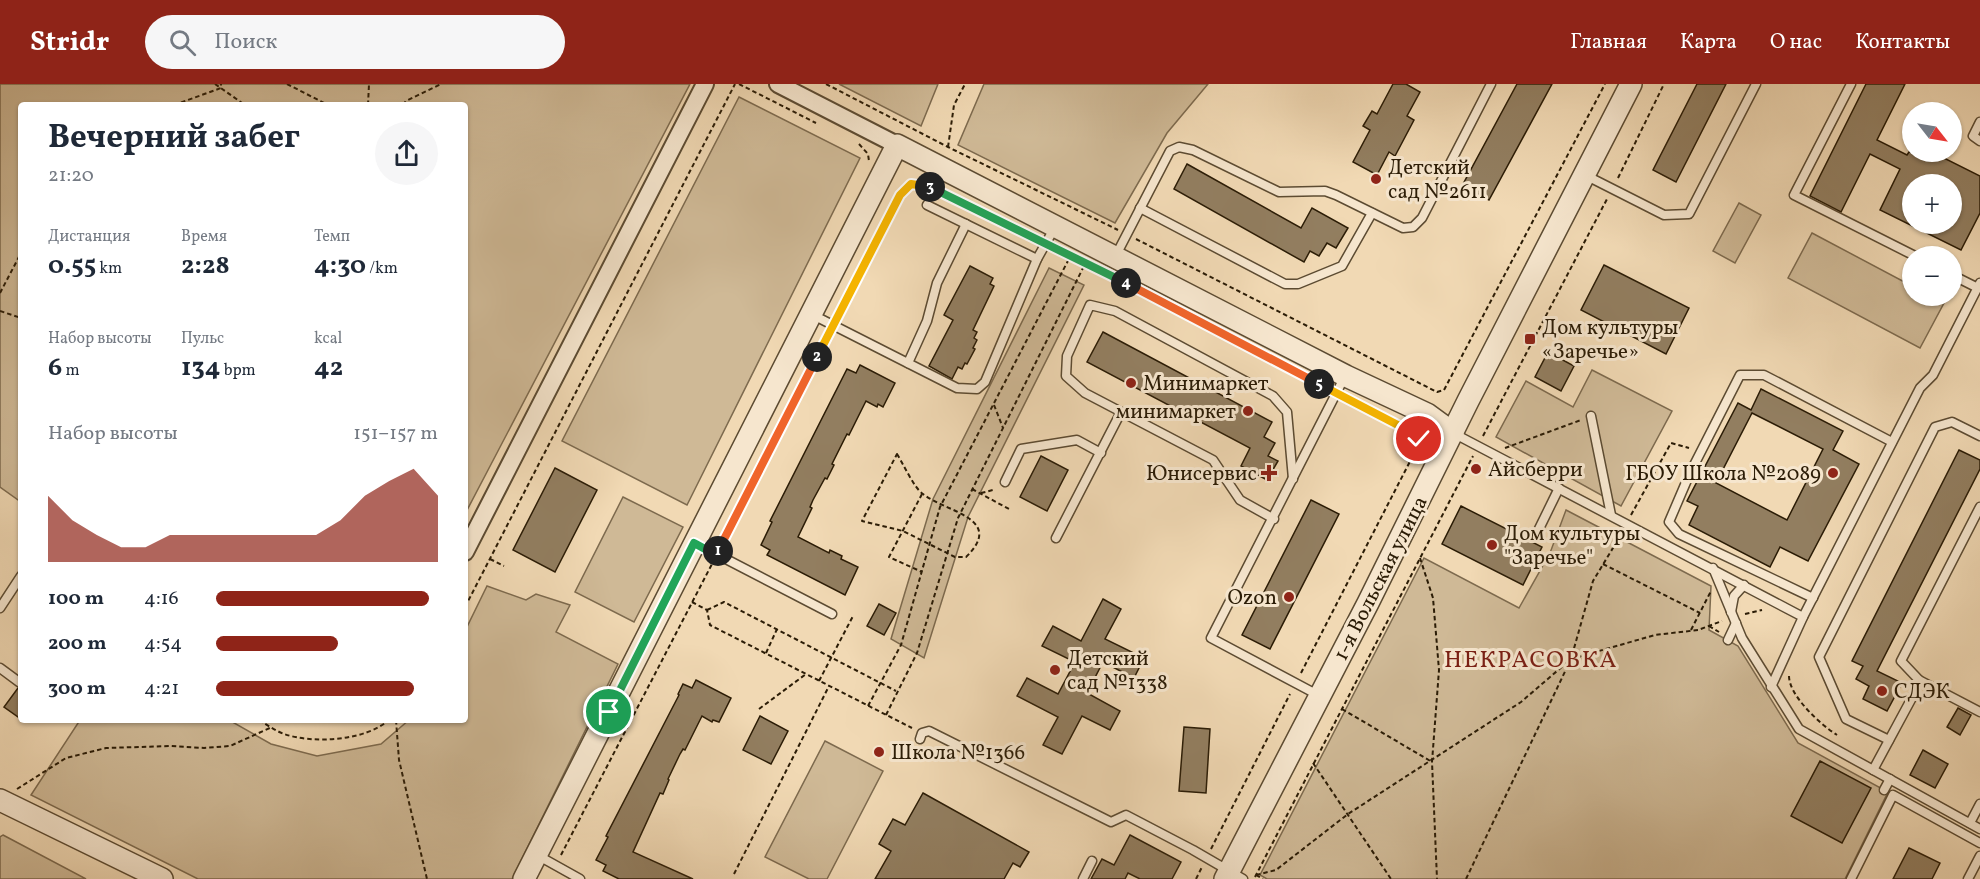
<!DOCTYPE html>
<html lang="ru">
<meta charset="utf-8">
<style>
:root{--surface:#fff;--page:#f6f6f7;--text:#1f2937;--muted:#747a83;--accent:#8f2418}
body{margin:0;font-family:Vollkorn,serif;background:var(--page);color:var(--text);height:100vh;display:flex;flex-direction:column;font-size:22px;white-space:nowrap}
*{box-sizing:border-box;margin:0}
p{font-size:20px;color:var(--muted)}
.icon{flex:none;width:33px;height:33px;fill:none;stroke:currentColor;stroke-width:2;stroke-linecap:round;stroke-linejoin:round}
.map{position:relative;flex:1;overflow:hidden}
.side{position:absolute;left:18px;top:18px;width:450px;height:621px;display:flex;flex-direction:column;background:var(--surface);border-radius:6px;box-shadow:0 2px 4px #0004}
.side>*{flex:none}
.needle{width:39px;rotate:121deg}
.fabs{position:absolute;left:1902px;top:18px;display:grid;gap:12px}
.fabs a{display:grid;place-items:center;width:60px;height:60px;border-radius:50%;background:var(--surface);box-shadow:0 2px 4px #0004;font-size:30px}
.pin{position:absolute;display:grid;place-items:center;width:51px;height:51px;color:#fff;margin:-26px;border:3px solid #fff;border-radius:50%;box-shadow:0 2px 6px #0007}
.km{position:absolute;width:30px;height:30px;margin:-15px;border-radius:50%;background:#222;color:#fff;font-size:16px;line-height:30px;text-align:center}
.round{display:grid;place-items:center;flex:none;width:63px;height:63px;border-radius:32px;background:var(--page)}
.summary{display:flex;align-items:center;justify-content:space-between;height:102px;padding:0 30px}
h1{font-size:33px;font-weight:700;line-height:45px}
.metrics{display:grid;grid-template-columns:repeat(3,1fr);gap:9px;height:102px;padding:6px 30px}
.metrics div{display:grid;align-content:center}
.metrics b{font-size:26px;font-weight:700}
.metrics small{font-size:16px;font-weight:400}
.metrics p{font-size:16px}
.chart{height:168px;padding:12px 30px}
.chart p{display:flex;justify-content:space-between}
.chart svg{width:100%;height:108px;margin-top:6px;fill:var(--accent);opacity:.7}
ul{padding:0 30px;list-style:none;font-size:20px}
li{display:grid;grid-template-columns:96px 72px 1fr;align-items:center;height:45px}
li i{height:15px;border-radius:8px;background:var(--accent)}
header{display:flex;align-items:center;gap:36px;box-sizing:border-box;height:84px;padding:0 30px;background:var(--accent);color:#fff}
header strong{font-size:28px}
nav{display:flex;gap:33px;margin-inline-start:auto;font-size:21px}
.search{width:420px;height:54px;background:var(--page);display:flex;align-items:center;gap:15px;box-sizing:border-box;padding:0 21px;border-radius:33px;color:var(--muted);font-size:22px}
.map>svg:first-child{display:block}
.green{fill:#cfb996;stroke:#7d6a4e;stroke-width:1.5}
.building{fill:#927e60;stroke:#2b1c06;stroke-width:1.5;fill-rule:evenodd}
.lines{fill:none;stroke-linecap:round;stroke-linejoin:round}
.service-casing{stroke:#5c4b32;stroke-width:11}
.minor-casing{stroke:#5c4b32;stroke-width:20}
.tertiary-casing{stroke:#5c4b32;stroke-width:24}
.path{stroke:#2b1c06;stroke-width:2;stroke-dasharray:4.5 3;stroke-linecap:butt}
.service{stroke:#f6e6ce;stroke-width:8}
.minor{stroke:#f6e6ce;stroke-width:16}
.tertiary{stroke:#f6e6ce;stroke-width:21}
.split-1-casing{stroke:#fff;stroke-width:12}
.split-2-casing{stroke:#fff;stroke-width:12}
.split-3-casing{stroke:#fff;stroke-width:12}
.split-4-casing{stroke:#fff;stroke-width:12}
.split-5-casing{stroke:#fff;stroke-width:12}
.split-6-casing{stroke:#fff;stroke-width:12}
.split-1{stroke:#22a559;stroke-width:8}
.split-2{stroke:#f0652b;stroke-width:8}
.split-3{stroke:#f5b400;stroke-width:8}
.split-4{stroke:#22a559;stroke-width:8}
.split-5{stroke:#f0652b;stroke-width:8}
.split-6{stroke:#f5b400;stroke-width:8}
.poi-dot{fill:#8f2418;stroke:#f6e6ce;stroke-width:2}
.labels{text-anchor:middle;stroke-width:6;stroke-linejoin:round;paint-order:stroke}
.poi-label{font-size:21px;fill:#2b1c06;stroke:#f6e6ce;text-anchor:start}
.street-label{font-size:21px;fill:#2b1c06;stroke:#f6e6ce}
.quarter-label{font-size:24px;letter-spacing:1.5px;fill:#7a1f14;stroke:#f6e6ce}
</style>
<header>
<strong>Stridr</strong>
<div class="search"><svg class="icon" aria-label="search" viewBox="0 0 24 24"><circle cx="10" cy="10" r="6"/><path d="M15 15l6 6"/></svg>Поиск</div>
<nav><a>Главная</a><a>Карта</a><a>О нас</a><a>Контакты</a></nav>
</header>
<div class="map">
<svg width="1980" height="795" viewBox="0 0 1980 795">
<rect width="100%" height="100%" fill="#f1d9b4"/>
<filter id="stains"><feTurbulence type="fractalNoise" baseFrequency=".00333" numOctaves="4"/><feColorMatrix values="0 0 0 0 .2 0 0 0 0 .09 0 0 0 0 .02 0 0 0 .5 -.17"/></filter>
<radialGradient id="worn" r=".72"><stop offset=".6" stop-color="#630" stop-opacity="0"/><stop offset="1" stop-color="#630" stop-opacity=".3"/></radialGradient>
<!-- green -->
<g class="green">
<path d="M 0,0 L 690,0 L 465,430 L 465,21 L 21,21 L 21,418 L 0,403 Z"/>
<path d="M 839,0 L 938,0 L 921,42 Z"/>
<path d="M 984,0 L 1208,0 L 1167,49 L 1115,139 L 958,61 Z"/>
<path d="M 739,13 L 860,74 L 687,421 L 562,357 Z"/>
<path d="M 1739,119 L 1761,131 L 1735,179 L 1713,167 Z"/>
<path d="M 1812,149 L 1912,202 L 1912,212 L 1931,212 L 1944,219 L 1920,264 L 1788,194 Z"/>
<path d="M 1049,184 L 1084,201 L 968,433 L 924,574 L 891,555 L 933,415 Z"/>
<path d="M 1592,286 L 1672,327 L 1621,422 L 1496,353 L 1526,297 L 1573,323 Z"/>
<path d="M 623,413 L 683,443 L 634,538 L 575,508 Z"/>
<path d="M 1566,426 L 1711,502 L 1709,546 L 1738,562 L 1798,659 L 1888,708 L 1845,795 L 1267,795 L 1260,791 L 1424,474 L 1519,524 L 1550,469 Z"/>
<path d="M 487,502 L 526,516 L 536,510 L 570,521 L 556,548 L 618,580 L 512,795 L 198,795 L 31,711 L 80,636 L 229,636 L 271,660 L 317,672 L 381,660 L 409,636 L 465,636 L 465,547 Z"/>
<path d="M 825,657 L 883,687 L 827,795 L 809,795 L 765,773 Z"/>
<path d="M 3,751 L 86,795 L 0,795 L 0,753 Z"/>
</g>
<!-- building -->
<g class="building">
<path d="M 1393,0 L 1406,0 L 1420,8 L 1407,32 L 1414,36 L 1395,72 L 1389,68 L 1377,91 L 1353,78 L 1370,46 L 1363,42 L 1372,27 L 1377,30 Z"/>
<path d="M 1517,0 L 1552,0 L 1489,116 L 1462,102 Z"/>
<path d="M 1697,0 L 1726,0 L 1676,98 L 1653,86 Z"/>
<path d="M 1866,0 L 1905,0 L 1877,56 L 1907,71 L 1909,68 L 1932,68 L 1980,92 L 1980,129 L 1961,166 L 1880,126 L 1900,85 L 1870,70 L 1841,128 L 1810,112 ZM 1912,100 L 1952,100 L 1952,140 L 1912,140 Z"/>
<path d="M 1187,80 L 1301,144 L 1312,124 L 1348,144 L 1336,164 L 1327,159 L 1319,172 L 1310,167 L 1304,178 L 1174,105 Z"/>
<path d="M 1604,181 L 1689,224 L 1666,270 L 1581,226 Z"/>
<path d="M 970,182 L 993,194 L 990,200 L 994,202 L 973,246 L 977,248 L 974,254 L 977,256 L 973,264 L 975,265 L 967,280 L 965,279 L 962,285 L 958,283 L 952,295 L 929,282 L 953,236 L 944,231 Z"/>
<path d="M 1103,248 L 1272,338 L 1264,353 L 1275,359 L 1268,372 L 1278,377 L 1267,396 L 1241,382 L 1250,364 L 1087,278 Z"/>
<path d="M 1548,268 L 1574,282 L 1561,307 L 1535,293 Z"/>
<path d="M 860,281 L 895,299 L 883,323 L 878,320 L 877,323 L 866,317 L 849,351 L 847,350 L 832,380 L 834,381 L 827,395 L 825,394 L 813,416 L 810,423 L 812,424 L 798,453 L 829,469 L 830,466 L 842,472 L 841,475 L 858,483 L 845,511 L 767,471 L 770,466 L 761,461 L 772,438 L 770,437 L 847,285 L 856,289 Z"/>
<path d="M 1761,305 L 1843,347 L 1833,366 L 1859,380 L 1808,477 L 1780,463 L 1770,483 L 1689,441 L 1698,422 L 1687,417 L 1738,319 L 1751,326 ZM 1752,329 L 1823,365 L 1787,436 L 1716,399 Z"/>
<path d="M 1959,366 L 1980,376 L 1980,385 L 1877,587 L 1902,599 L 1887,627 L 1863,615 L 1869,602 L 1856,595 L 1863,582 L 1852,577 Z"/>
<path d="M 1041,372 L 1068,386 L 1047,427 L 1020,413 Z"/>
<path d="M 555,384 L 597,406 L 555,488 L 513,466 Z"/>
<path d="M 1311,416 L 1339,430 L 1270,565 L 1242,551 Z"/>
<path d="M 1461,422 L 1542,463 L 1523,501 L 1442,460 Z"/>
<path d="M 1103,515 L 1121,525 L 1105,555 L 1144,574 L 1134,594 L 1103,578 L 1087,609 L 1120,627 L 1110,646 L 1082,632 L 1062,670 L 1043,661 L 1058,633 L 1017,612 L 1027,594 L 1058,610 L 1075,578 L 1042,562 L 1053,542 L 1081,557 Z"/>
<path d="M 879,520 L 896,529 L 884,551 L 867,542 Z"/>
<path d="M 696,596 L 731,614 L 719,638 L 713,636 L 712,638 L 702,632 L 685,666 L 683,665 L 680,670 L 668,695 L 669,696 L 663,710 L 660,709 L 633,768 L 693,795 L 619,795 L 603,787 L 606,781 L 596,776 L 608,753 L 606,752 L 679,611 L 678,610 L 683,600 L 692,604 Z"/>
<path d="M 18,604 L 21,604 L 21,635 L 4,623 Z"/>
<path d="M 1958,624 L 1971,631 L 1960,651 L 1947,643 Z"/>
<path d="M 760,632 L 788,647 L 771,680 L 743,666 Z"/>
<path d="M 1184,643 L 1210,645 L 1206,709 L 1179,707 Z"/>
<path d="M 1923,666 L 1948,680 L 1935,704 L 1910,691 Z"/>
<path d="M 1820,677 L 1871,704 L 1842,759 L 1791,732 Z"/>
<path d="M 923,709 L 1029,768 L 1020,783 L 1013,779 L 1004,795 L 875,795 L 891,767 L 879,760 L 893,735 L 905,741 Z"/>
<path d="M 1130,751 L 1181,778 L 1172,795 L 1140,795 L 1128,789 L 1125,795 L 1091,795 L 1102,775 L 1114,781 Z"/>
<path d="M 1909,764 L 1940,779 L 1932,795 L 1893,795 Z"/>
</g>
<g class="lines">
<defs>
<g id="service">
<path d="M 1851,0 L 1794,111 L 1915,172"/>
<path d="M 1980,38 L 1973,52 L 1980,57"/>
<path d="M 1585,91 L 1664,131 L 1689,130 L 1756,0"/>
<path d="M 927,121 L 1037,175"/>
<path d="M 1140,124 L 1285,200 L 1298,200 L 1342,182 L 1372,129"/>
<path d="M 1115,173 L 1170,67 L 1179,63 L 1193,66 L 1279,108 L 1325,107 L 1336,111 L 1403,144 L 1413,143 L 1422,134 L 1491,0"/>
<path d="M 1952,191 L 1978,204"/>
<path d="M 811,230 L 957,304 L 977,305 L 985,298 L 1037,175 L 1055,143"/>
<path d="M 908,279 L 927,237 L 937,199 L 966,140"/>
<path d="M 1591,332 L 1611,431"/>
<path d="M 1453,349 L 1803,533"/>
<path d="M 1005,398 L 1021,365 L 1077,356 L 1101,369"/>
<path d="M 1274,435 L 1240,416 L 1213,376 L 1085,309 L 1066,292 L 1067,272 L 1090,221 L 1115,227 L 1273,312 L 1287,328 L 1293,395"/>
<path d="M 1537,449 L 1559,404"/>
<path d="M 1056,454 L 1121,328"/>
<path d="M 695,459 L 832,530"/>
<path d="M 1713,484 L 1742,554 L 1799,645 L 1980,745"/>
<path d="M 1813,514 L 1679,450 L 1669,438 L 1690,389 L 1740,291 L 1764,291 L 1892,358"/>
<path d="M 0,524 L 21,492"/>
<path d="M 1731,528 L 1734,512 L 1744,501"/>
<path d="M 1728,556 L 1736,539"/>
<path d="M 0,584 L 19,598 L 21,596"/>
<path d="M 1919,596 L 1980,628"/>
<path d="M 1771,603 L 1803,533 L 1920,304 L 1933,291 L 1980,199"/>
<path d="M 1318,611 L 1211,554 L 1345,292"/>
<path d="M 920,655 L 922,649 L 929,647 L 1111,738 L 1126,731 L 1193,766 L 1243,795"/>
<path d="M 1889,656 L 1846,635 L 1819,573 L 1935,343 L 1952,338 L 1980,352"/>
<path d="M 1873,686 L 1914,610 L 1919,596 L 1901,577 L 1980,423"/>
<path d="M 1884,706 L 1890,695"/>
<path d="M 1970,739 L 1980,720"/>
<path d="M 537,771 L 580,795"/>
<path d="M 1083,795 L 1092,777"/>
<path d="M 1851,795 L 1893,711 L 1980,759"/>
<path d="M 1968,795 L 1980,772"/>
</g>
<g id="minor">
<path d="M 778,0 L 897,61"/>
<path d="M 465,468 L 705,0"/>
</g>
<g id="tertiary">
<path d="M 0,716 L 162,795"/>
<path d="M 524,795 L 897,61 L 1346,292 L 1427,330 L 1453,349"/>
<path d="M 1225,795 L 1368,519 L 1468,317 L 1631,0"/>
</g>
</defs>
<!-- service casing -->
<use href="#service" class="service-casing"/>
<!-- minor casing -->
<use href="#minor" class="minor-casing"/>
<!-- tertiary casing -->
<use href="#tertiary" class="tertiary-casing"/>
<!-- path -->
<g class="path">
<path d="M 215,0 L 245,21"/>
<path d="M 287,0 L 328,21"/>
<path d="M 739,0 L 816,39"/>
<path d="M 826,0 L 948,63 L 1118,146"/>
<path d="M 174,21 L 221,4 L 221,0"/>
<path d="M 368,21 L 369,0"/>
<path d="M 403,21 L 406,17 L 441,0"/>
<path d="M 859,60 L 868,70 L 869,77"/>
<path d="M 948,63 L 954,21 L 965,0"/>
<path d="M 1618,94 L 1664,0"/>
<path d="M 1136,155 L 1437,308 L 1444,306 L 1605,0"/>
<path d="M 0,209 L 21,169"/>
<path d="M 0,227 L 21,234"/>
<path d="M 838,232 L 900,111 L 911,100 L 927,101 L 1028,150"/>
<path d="M 1262,270 L 1326,304"/>
<path d="M 994,321 L 1003,344"/>
<path d="M 1483,352 L 1607,115"/>
<path d="M 1505,364 L 1581,336"/>
<path d="M 897,370 C 904,381 914,404 923,410 C 945,428 1006,434 966,473 L 955,473 L 903,447 L 862,437 Z"/>
<path d="M 972,405 L 1009,425"/>
<path d="M 981,409 L 993,406"/>
<path d="M 922,410 L 889,473 L 922,488"/>
<path d="M 1631,431 L 1671,359 L 1689,364"/>
<path d="M 722,459 L 829,251"/>
<path d="M 1420,474 L 1433,514 L 1439,586 L 1432,678 L 1437,795"/>
<path d="M 490,475 L 504,482"/>
<path d="M 1603,480 L 1700,529"/>
<path d="M 692,518 L 707,526 L 710,541 L 912,644"/>
<path d="M 465,523 L 735,0"/>
<path d="M 707,526 L 724,518 L 896,607"/>
<path d="M 1745,530 L 1762,526"/>
<path d="M 1709,542 L 1719,548"/>
<path d="M 1691,546 L 1711,507"/>
<path d="M 766,569 L 777,545"/>
<path d="M 1301,589 L 1419,360 L 1419,355 L 1417,351 L 1347,315"/>
<path d="M 1789,592 C 1789,612 1821,641 1837,651"/>
<path d="M 819,597 L 853,532"/>
<path d="M 868,622 L 901,561 L 940,423 L 1071,171"/>
<path d="M 759,625 L 806,590"/>
<path d="M 1342,625 L 1432,678"/>
<path d="M 886,631 L 917,569 L 958,434 L 1086,178"/>
<path d="M 259,636 C 267,641 276,647 284,650 C 313,660 365,657 389,636"/>
<path d="M 396,636 L 399,676 L 427,795"/>
<path d="M 1313,679 L 1391,795"/>
<path d="M 17,705 L 66,674 L 106,664 L 171,662 L 204,664 L 230,662 L 272,643"/>
<path d="M 1211,765 L 1290,610"/>
<path d="M 561,771 L 712,480"/>
<path d="M 734,790 L 829,602"/>
<path d="M 1256,791 L 1276,786 L 1348,730 L 1521,618 L 1571,575 L 1655,551 L 1698,546 L 1722,537"/>
<path d="M 1256,791 L 1263,795"/>
<path d="M 1255,793 L 1473,372"/>
<path d="M 1196,795 L 1202,783"/>
<path d="M 1466,795 L 1571,575 L 1593,497 L 1622,449"/>
</g>
<!-- service -->
<use href="#service" class="service"/>
<!-- minor -->
<use href="#minor" class="minor"/>
<!-- tertiary -->
<use href="#tertiary" class="tertiary"/>
</g>
<g class="lines">
<defs>
<path id="split-1" d="M 609,628 L 694,459 L 716,471 L 718,467"/>
<path id="split-2" d="M 718,467 L 817,273"/>
<path id="split-3" d="M 817,273 L 900,111 L 911,100 L 930,103"/>
<path id="split-4" d="M 930,103 L 1126,199"/>
<path id="split-5" d="M 1126,199 L 1319,300"/>
<path id="split-6" d="M 1319,300 L 1417,351 L 1419,355"/>
</defs>
<!-- split-1 casing -->
<use href="#split-1" class="split-1-casing"/>
<!-- split-2 casing -->
<use href="#split-2" class="split-2-casing"/>
<!-- split-3 casing -->
<use href="#split-3" class="split-3-casing"/>
<!-- split-4 casing -->
<use href="#split-4" class="split-4-casing"/>
<!-- split-5 casing -->
<use href="#split-5" class="split-5-casing"/>
<!-- split-6 casing -->
<use href="#split-6" class="split-6-casing"/>
<!-- split-1 -->
<use href="#split-1" class="split-1"/>
<!-- split-2 -->
<use href="#split-2" class="split-2"/>
<!-- split-3 -->
<use href="#split-3" class="split-3"/>
<!-- split-4 -->
<use href="#split-4" class="split-4"/>
<!-- split-5 -->
<use href="#split-5" class="split-5"/>
<!-- split-6 -->
<use href="#split-6" class="split-6"/>
</g>
<!-- markers -->
<g class="poi-dot">
<circle cx="1376" cy="95" r="6"/>
<rect x="1524" y="249" width="12" height="12" rx="3"/>
<circle cx="1131" cy="299" r="6"/>
<circle cx="1248" cy="327" r="6"/>
<circle cx="1476" cy="385" r="6"/>
<path d="M1266 380h6v6h6v6h-6v6h-6v-6h-6v-6h6z"/>
<circle cx="1833" cy="389" r="6"/>
<circle cx="1492" cy="461" r="6"/>
<circle cx="1289" cy="513" r="6"/>
<circle cx="1055" cy="586" r="6"/>
<circle cx="1882" cy="607" r="6"/>
<circle cx="879" cy="668" r="6"/>
</g>
<g class="labels">
<!-- poi labels -->
<g class="poi-label">
<text x="1388" y="90">Детский<tspan x="1388" dy="24">сад №2611</tspan></text>
<text x="1542" y="250">Дом культуры<tspan x="1542" dy="24">«Заречье»</tspan></text>
<text x="1143" y="306">Минимаркет</text>
<text x="1236" y="334" text-anchor="end">минимаркет</text>
<text x="1488" y="392">Айсберри</text>
<text x="1257" y="396" text-anchor="end">Юнисервис</text>
<text x="1821" y="396" text-anchor="end">ГБОУ Школа №2089</text>
<text x="1504" y="456">Дом культуры<tspan x="1504" dy="24">"Заречье"</tspan></text>
<text x="1277" y="520" text-anchor="end">Ozon</text>
<text x="1067" y="581">Детский<tspan x="1067" dy="24">сад №1338</tspan></text>
<text x="1894" y="614">СДЭК</text>
<text x="891" y="675">Школа №1366</text>
</g>
<!-- street labels -->
<g class="street-label">
<text transform="translate(1380 494) rotate(-63)" y="7">1-я Вольская улица</text>
</g>
<!-- quarter labels -->
<g class="quarter-label">
<text x="1531" y="583">НЕКРАСОВКА</text>
</g>
</g>
<rect width="100%" height="100%" filter="url(#stains)"/>
<rect width="100%" height="100%" fill="url(#worn)"/>
</svg>
<div class="fabs">
<a><svg class="needle" viewBox="-14 -14 28 28"><path d="M0-13l5 13h-10z" fill="#e53935"/><path d="M0 13l5-13h-10z" fill="#747a83"/></svg></a>
<a>+</a>
<a>−</a>
</div>
<div class="pin" style="left:609px;top:628px;background:#1e9e55"><svg class="icon" aria-label="arrive" viewBox="0 0 24 24"><path d="M6 21V4h12l-3 4 3 4H6"/></svg></div>
<div class="pin" style="left:1419px;top:355px;background:#d93025"><svg class="icon" aria-label="check" viewBox="0 0 24 24"><path d="M5 12l5 5 9-10"/></svg></div>
<b class="km" style="left:718px;top:467px">1</b>
<b class="km" style="left:817px;top:273px">2</b>
<b class="km" style="left:930px;top:103px">3</b>
<b class="km" style="left:1126px;top:199px">4</b>
<b class="km" style="left:1319px;top:300px">5</b>
<section class="side">
<div class="summary"><div><h1>Вечерний забег</h1><p>21:20</p></div><a class="round"><svg class="icon" aria-label="share" viewBox="0 0 24 24"><path d="M12 15V3M7 8l5-5 5 5M5 13v7h14v-7"/></svg></a></div>
<div class="metrics">
<div><p>Дистанция</p><b>0.55<small> km</small></b></div>
<div><p>Время</p><b>2:28</b></div>
<div><p>Темп</p><b>4:30<small> /km</small></b></div>
</div>
<div class="metrics">
<div><p>Набор высоты</p><b>6<small> m</small></b></div>
<div><p>Пульс</p><b>134<small> bpm</small></b></div>
<div><p>kcal</p><b>42</b></div>
</div>
<div class="chart"><p><span>Набор высоты</span>151–157 m</p>
<svg viewBox="0 0 160 44" preserveAspectRatio="none"><path d="M0 44V17L10 27L20 33L30 38L40 38L50 33L60 33L70 33L80 33L90 33L100 33L110 33L120 27L130 17L140 11L150 6L160 17V44z"/></svg>
</div>
<ul>
<li><b>100 m</b>4:16<i style="width:96%"></i></li>
<li><b>200 m</b>4:54<i style="width:55%"></i></li>
<li><b>300 m</b>4:21<i style="width:89%"></i></li>
</ul>
</section>
</div>
